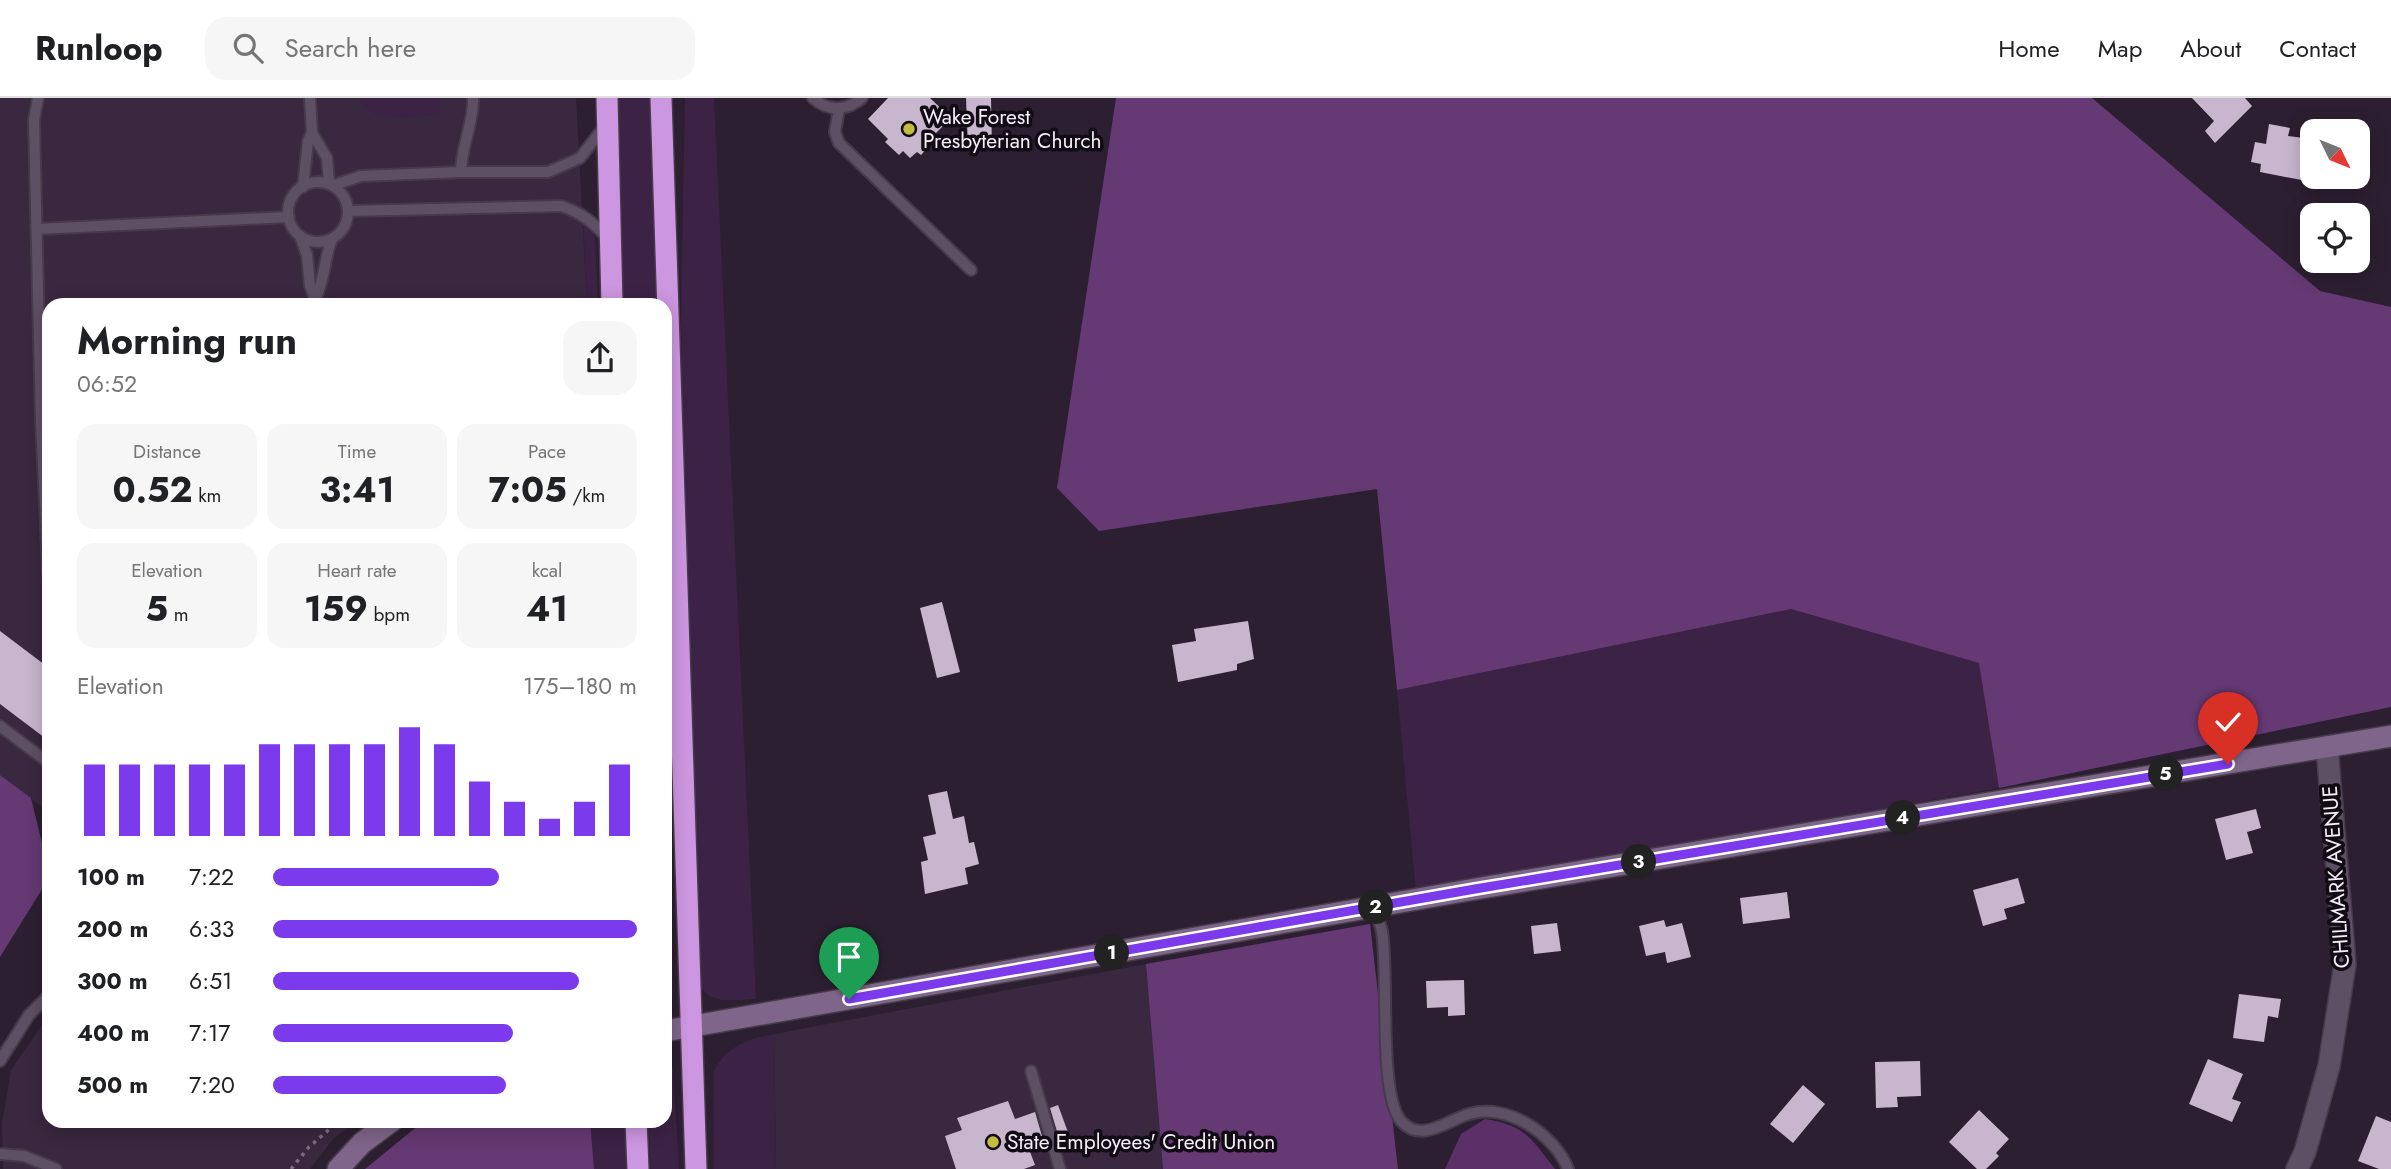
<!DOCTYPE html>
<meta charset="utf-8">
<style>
:root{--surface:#fff;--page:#f6f6f6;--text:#202124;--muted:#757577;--line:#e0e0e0;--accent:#7c3aed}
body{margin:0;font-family:Jost,sans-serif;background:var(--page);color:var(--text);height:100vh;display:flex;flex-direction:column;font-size:26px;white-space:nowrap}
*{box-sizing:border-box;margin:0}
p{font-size:23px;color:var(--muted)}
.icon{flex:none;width:38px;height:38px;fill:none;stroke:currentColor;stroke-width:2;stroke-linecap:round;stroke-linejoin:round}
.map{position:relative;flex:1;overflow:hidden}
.sheet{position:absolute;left:42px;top:200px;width:630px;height:830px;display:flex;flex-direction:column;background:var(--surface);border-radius:21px;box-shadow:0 4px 18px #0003}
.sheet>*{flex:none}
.needle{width:46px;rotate:133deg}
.controls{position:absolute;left:2300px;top:21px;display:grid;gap:14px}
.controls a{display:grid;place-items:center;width:70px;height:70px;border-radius:14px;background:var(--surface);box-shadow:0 4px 18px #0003;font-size:35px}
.pin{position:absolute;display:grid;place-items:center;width:60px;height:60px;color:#fff;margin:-72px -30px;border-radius:50% 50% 50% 0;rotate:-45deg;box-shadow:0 0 7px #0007}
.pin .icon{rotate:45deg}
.km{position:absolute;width:35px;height:35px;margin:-18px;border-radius:50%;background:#222;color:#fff;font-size:19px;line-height:35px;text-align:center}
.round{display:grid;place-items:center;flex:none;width:74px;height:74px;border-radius:21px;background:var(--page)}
.overview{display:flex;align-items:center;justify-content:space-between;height:119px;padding:0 35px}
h1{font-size:38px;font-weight:700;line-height:52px}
.metrics{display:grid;grid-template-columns:repeat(3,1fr);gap:10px;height:119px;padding:7px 35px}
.metrics div{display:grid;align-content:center;border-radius:18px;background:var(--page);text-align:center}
.metrics b{font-size:35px;font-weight:700}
.metrics small{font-size:19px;font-weight:400}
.metrics p{font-size:19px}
.chart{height:196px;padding:14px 35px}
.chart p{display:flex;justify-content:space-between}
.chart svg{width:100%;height:126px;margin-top:7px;stroke:var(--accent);stroke-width:6}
ul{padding:0 35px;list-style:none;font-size:23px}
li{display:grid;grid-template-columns:112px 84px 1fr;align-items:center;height:52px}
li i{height:18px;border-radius:9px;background:var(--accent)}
header{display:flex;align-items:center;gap:42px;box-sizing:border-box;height:98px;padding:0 35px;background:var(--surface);border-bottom:2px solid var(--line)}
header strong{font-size:33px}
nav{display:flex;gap:38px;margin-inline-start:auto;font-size:24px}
.search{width:490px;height:63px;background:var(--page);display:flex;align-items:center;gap:18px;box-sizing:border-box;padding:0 24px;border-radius:21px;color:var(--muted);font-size:26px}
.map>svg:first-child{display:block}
.built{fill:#39283f}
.green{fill:#3c2245}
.forest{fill:#653973}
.water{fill:#5b3069}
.building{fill:#c7b6cd}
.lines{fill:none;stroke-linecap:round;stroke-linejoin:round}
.lane-casing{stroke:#463b4a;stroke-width:14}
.street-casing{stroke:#463b4a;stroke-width:24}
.secondary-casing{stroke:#463b4a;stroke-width:24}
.highway-casing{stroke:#463b4a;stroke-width:24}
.path{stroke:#7a6e7e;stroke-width:3.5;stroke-dasharray:3.5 5;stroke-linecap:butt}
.lane{stroke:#5e5064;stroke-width:10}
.street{stroke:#5e5064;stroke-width:21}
.secondary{stroke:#7f6589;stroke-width:21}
.highway{stroke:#cd96e0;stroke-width:21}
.route-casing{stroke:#fff;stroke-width:14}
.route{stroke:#7c3aed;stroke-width:9}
.poi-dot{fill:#c2bd3f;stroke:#110b13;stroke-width:2.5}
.labels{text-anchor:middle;stroke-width:7;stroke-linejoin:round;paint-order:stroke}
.poi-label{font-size:21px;fill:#f7eefa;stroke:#110b13;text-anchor:start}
.street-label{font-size:21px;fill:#f7eefa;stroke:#110b13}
</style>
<header>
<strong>Runloop</strong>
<div class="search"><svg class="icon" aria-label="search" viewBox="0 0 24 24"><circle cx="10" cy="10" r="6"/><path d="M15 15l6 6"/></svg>Search here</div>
<nav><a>Home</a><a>Map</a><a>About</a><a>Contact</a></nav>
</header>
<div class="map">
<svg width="2391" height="1071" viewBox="0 0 2391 1071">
<rect width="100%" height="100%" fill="#2c1f31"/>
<!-- built -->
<g class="built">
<path d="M 0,0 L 576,0 L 587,206 L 49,206 L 49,714 L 0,677 Z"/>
<path d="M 1146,866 L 1163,1071 L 776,1071 L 774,936 Z"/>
<path d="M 49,917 L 49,1022 L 359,1022 L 333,1041 L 310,1071 L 3,1071 L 2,1025 L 11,972 Z"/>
</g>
<!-- green -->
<g class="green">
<path d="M 359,0 L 440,0 L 440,17 C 416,17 371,28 359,0 Z"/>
<path d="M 616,0 L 651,0 L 656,206 L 622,206 Z"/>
<path d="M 685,0 L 714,0 L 756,901 C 733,902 709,908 698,884 L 683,400 L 681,215 Z"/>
<path d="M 583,124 L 595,138 L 598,206 L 587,206 Z"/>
<path d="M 1791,511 L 1980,565 L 1999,690 L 1416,794 L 1397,592 Z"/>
<path d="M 665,570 L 673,895 L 665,905 Z"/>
<path d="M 774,936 L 776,1071 L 714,1071 L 714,973 C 726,948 748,941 774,936 Z"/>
<path d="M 665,963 L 673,971 L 679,1071 L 651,1071 L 648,1022 L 665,1022 Z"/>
<path d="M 590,1022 L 626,1022 L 628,1071 L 594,1071 Z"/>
</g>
<!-- forest -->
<g class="forest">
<path d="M 1116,0 L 2092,0 L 2320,193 L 2391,209 L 2391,609 L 1999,690 L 1979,565 L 1791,511 L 1397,592 L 1377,391 L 1099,433 L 1057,390 Z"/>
<path d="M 0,677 L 31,700 L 49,774 L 49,780 L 0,859 Z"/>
<path d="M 1370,826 L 1398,1071 L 1163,1071 L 1146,866 Z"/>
<path d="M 425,1022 L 590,1022 L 594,1071 L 365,1071 Z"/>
</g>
<!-- water -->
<path class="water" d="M 1485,1021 C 1527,1028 1530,1040 1555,1071 L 1445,1071 L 1461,1036 Z"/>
<!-- building -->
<g class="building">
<path d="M 888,0 L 930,0 L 951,20 L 928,43 L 931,46 L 921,57 L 917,54 L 910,60 L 903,53 L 899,57 L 885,44 L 888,41 L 868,21 Z"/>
<path d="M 966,0 L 991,0 L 992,50 L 968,51 Z"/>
<path d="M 2192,0 L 2245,0 L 2252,8 L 2215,45 L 2205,33 L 2214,23 Z"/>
<path d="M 2269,26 L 2290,30 L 2288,38 L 2312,41 L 2312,84 L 2260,74 L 2261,66 L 2251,64 L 2255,44 L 2266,46 Z"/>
<path d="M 942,504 L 960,574 L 937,580 L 920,510 Z"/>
<path d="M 1248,523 L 1254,561 L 1237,566 L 1237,572 L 1178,584 L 1172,547 L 1196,543 L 1194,531 Z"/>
<path d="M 0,533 L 49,570 L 49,643 L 0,606 Z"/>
<path d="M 947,693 L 953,721 L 964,718 L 969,745 L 974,744 L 979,766 L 965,770 L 968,786 L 925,796 L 921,764 L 928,762 L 923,739 L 936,736 L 928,697 Z"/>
<path d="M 2256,711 L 2261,730 L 2247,734 L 2253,755 L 2226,762 L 2215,721 Z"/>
<path d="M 2018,780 L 2025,805 L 2004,811 L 2007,821 L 1983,828 L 1973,792 Z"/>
<path d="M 1787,794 L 1790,820 L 1743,826 L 1740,800 Z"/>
<path d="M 1664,822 L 1666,829 L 1682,825 L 1691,859 L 1667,865 L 1665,854 L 1646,858 L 1639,828 Z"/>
<path d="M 1557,825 L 1561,853 L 1534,856 L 1531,828 Z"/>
<path d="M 1464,882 L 1465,917 L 1448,918 L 1448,909 L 1427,910 L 1426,883 Z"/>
<path d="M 2239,896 L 2281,901 L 2278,920 L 2268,918 L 2264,944 L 2233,940 Z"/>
<path d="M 2208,961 L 2243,976 L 2232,1001 L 2241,1004 L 2232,1024 L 2189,1006 Z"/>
<path d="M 1920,963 L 1921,998 L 1897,999 L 1898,1009 L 1876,1010 L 1875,964 Z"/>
<path d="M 1803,987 L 1825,1006 L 1793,1045 L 1770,1026 Z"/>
<path d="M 1008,1003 L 1015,1021 L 1035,1014 L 1044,1045 L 1029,1051 L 1035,1067 L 1024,1071 L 956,1071 L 945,1038 L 962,1032 L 957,1020 Z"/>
<path d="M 1058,1007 L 1069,1037 L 1059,1040 L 1050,1010 Z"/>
<path d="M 1979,1012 L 2009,1041 L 1996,1055 L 1999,1058 L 1986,1071 L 1977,1071 L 1949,1044 Z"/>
<path d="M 2376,1018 L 2391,1024 L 2391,1071 L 2379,1071 L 2358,1063 Z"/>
</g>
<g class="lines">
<defs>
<g id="lane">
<path d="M 38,0 L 34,22 L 41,324 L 49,493"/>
<path d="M 310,0 L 312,35 L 327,60 L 329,84"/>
<path d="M 813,0 C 828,14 847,13 862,0"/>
<path d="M 839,11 L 835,34 L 839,45 L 971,172"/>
<path d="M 461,74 C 461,48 474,25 473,0"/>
<circle cx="318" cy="114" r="30"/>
<path d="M 334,87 L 361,78 L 461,74 L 548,74 L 580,60 L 604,29"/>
<path d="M 303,89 L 308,43 L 312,35"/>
<path d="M 348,113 L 561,108 C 582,115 593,124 607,140"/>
<path d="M 38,131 L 289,119"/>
<path d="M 300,138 L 307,157 L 310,188 L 317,206"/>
<path d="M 316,199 C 325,182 324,160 332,141"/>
<path d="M 0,628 L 49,665"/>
<path d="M 1373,809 C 1376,817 1381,826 1382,834 C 1389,873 1378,997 1401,1023 C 1421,1046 1448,1022 1469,1016 C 1507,1004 1555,1037 1568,1071"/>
<path d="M 0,963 L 29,917 L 49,897"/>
<path d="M 1031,973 L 1060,1071"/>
<path d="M 0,1056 L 24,1058 L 56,1071"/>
</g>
<path id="street" d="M 2297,1071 L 2305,1054 L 2329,968 L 2345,866 L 2327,649"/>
<g id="secondary">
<path d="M 665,933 L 1475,791 L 2391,638"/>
<path d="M 338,1071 L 362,1045 L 393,1022"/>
</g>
<g id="highway">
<path d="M 607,0 L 612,206"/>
<path d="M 661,0 L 696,1071"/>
<path d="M 636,1022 L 638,1071"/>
</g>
</defs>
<!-- lane casing -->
<use href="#lane" class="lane-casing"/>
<!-- street casing -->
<use href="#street" class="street-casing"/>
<!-- secondary casing -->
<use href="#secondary" class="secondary-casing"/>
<!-- highway casing -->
<use href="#highway" class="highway-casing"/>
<!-- path -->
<path class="path" d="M 291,1071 L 309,1049 L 340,1022"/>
<!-- lane -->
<use href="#lane" class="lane"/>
<!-- street -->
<use href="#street" class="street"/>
<!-- secondary -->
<use href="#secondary" class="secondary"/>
<!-- highway -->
<use href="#highway" class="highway"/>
</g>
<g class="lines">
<defs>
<path id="route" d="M 849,901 L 1475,791 L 2228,666"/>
</defs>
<!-- route casing -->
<use href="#route" class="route-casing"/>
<!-- route -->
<use href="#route" class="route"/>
</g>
<!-- markers -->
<g class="poi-dot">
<circle cx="909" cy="31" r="7"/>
<circle cx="993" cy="1044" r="7"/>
</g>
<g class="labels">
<!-- poi labels -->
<g class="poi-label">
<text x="923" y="26">Wake Forest<tspan x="923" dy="24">Presbyterian Church</tspan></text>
<text x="1007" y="1051">State Employees' Credit Union</text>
</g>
<!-- street labels -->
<g class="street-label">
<text transform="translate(2336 779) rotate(-94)" y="7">CHILMARK AVENUE</text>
</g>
</g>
</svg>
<div class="controls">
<a><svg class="needle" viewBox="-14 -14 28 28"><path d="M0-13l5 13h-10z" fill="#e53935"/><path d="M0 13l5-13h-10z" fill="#757577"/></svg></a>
<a><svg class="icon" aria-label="locate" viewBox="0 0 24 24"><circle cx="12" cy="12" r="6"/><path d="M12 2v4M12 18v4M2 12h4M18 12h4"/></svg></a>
</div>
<div class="pin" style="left:849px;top:901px;background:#1e9e55"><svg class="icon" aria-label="arrive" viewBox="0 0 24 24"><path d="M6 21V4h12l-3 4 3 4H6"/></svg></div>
<div class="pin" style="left:2228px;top:666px;background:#d93025"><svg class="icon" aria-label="check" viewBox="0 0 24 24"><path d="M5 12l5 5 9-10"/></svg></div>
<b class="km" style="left:1112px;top:855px">1</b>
<b class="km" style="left:1376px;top:809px">2</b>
<b class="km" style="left:1639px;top:764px">3</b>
<b class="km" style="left:1903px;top:720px">4</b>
<b class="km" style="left:2166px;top:676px">5</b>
<section class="sheet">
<div class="overview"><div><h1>Morning run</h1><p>06:52</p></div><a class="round"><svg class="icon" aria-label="share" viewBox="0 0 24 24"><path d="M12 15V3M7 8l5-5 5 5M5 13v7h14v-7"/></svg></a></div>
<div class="metrics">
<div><p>Distance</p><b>0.52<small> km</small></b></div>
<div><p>Time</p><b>3:41</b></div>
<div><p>Pace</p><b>7:05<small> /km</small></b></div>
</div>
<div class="metrics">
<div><p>Elevation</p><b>5<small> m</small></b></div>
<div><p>Heart rate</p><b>159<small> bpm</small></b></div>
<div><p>kcal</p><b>41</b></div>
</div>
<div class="chart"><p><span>Elevation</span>175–180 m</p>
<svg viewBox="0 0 160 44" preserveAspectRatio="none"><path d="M5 44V19M15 44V19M25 44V19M35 44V19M45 44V19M55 44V12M65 44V12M75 44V12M85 44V12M95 44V6M105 44V12M115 44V25M125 44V32M135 44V38M145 44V32M155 44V19"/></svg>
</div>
<ul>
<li><b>100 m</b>7:22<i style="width:62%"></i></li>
<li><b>200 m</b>6:33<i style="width:100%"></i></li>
<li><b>300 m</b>6:51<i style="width:84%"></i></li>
<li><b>400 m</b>7:17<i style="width:66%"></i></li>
<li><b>500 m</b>7:20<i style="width:64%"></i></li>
</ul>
</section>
</div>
